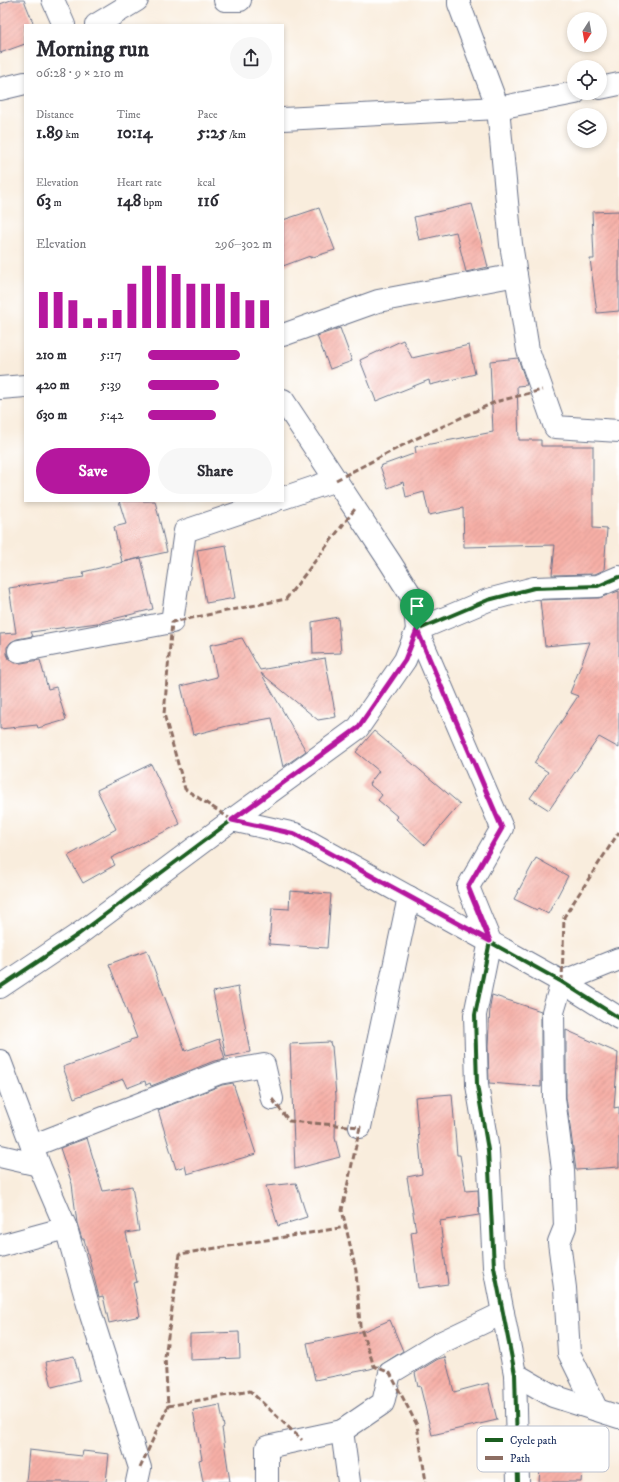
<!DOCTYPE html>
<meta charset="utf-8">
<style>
:root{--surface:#fff;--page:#f7f7f7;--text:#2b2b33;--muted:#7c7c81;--accent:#b5179e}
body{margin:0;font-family:"IM FELL DW Pica",serif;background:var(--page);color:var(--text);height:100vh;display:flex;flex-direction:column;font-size:15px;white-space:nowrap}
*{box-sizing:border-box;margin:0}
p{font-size:13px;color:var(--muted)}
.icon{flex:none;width:22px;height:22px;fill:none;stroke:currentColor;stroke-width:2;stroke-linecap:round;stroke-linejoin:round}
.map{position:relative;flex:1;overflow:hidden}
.sheet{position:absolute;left:24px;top:24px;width:260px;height:478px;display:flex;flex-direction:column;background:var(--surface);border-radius:0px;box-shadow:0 2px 6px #0003}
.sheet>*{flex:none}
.needle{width:26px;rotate:191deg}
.controls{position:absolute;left:567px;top:12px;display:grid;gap:8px}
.controls a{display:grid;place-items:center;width:40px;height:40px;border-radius:50%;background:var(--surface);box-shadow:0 2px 6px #0003;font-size:20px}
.pin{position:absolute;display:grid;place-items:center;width:34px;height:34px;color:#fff;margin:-41px -17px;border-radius:50% 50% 50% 0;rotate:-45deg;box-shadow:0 0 4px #0007}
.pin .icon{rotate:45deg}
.round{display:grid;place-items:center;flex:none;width:42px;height:42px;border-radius:21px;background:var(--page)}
.overview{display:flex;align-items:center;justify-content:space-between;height:68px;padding:0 12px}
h1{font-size:22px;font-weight:800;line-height:30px}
.figures{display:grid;grid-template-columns:repeat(3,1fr);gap:6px;height:68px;padding:4px 12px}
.figures div{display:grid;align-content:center}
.figures b{font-size:17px;font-weight:800}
.figures small{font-size:11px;font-weight:400}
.figures p{font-size:11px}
.chart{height:112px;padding:8px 12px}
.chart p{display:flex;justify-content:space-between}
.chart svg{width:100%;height:72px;margin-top:4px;stroke:var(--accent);stroke-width:6}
.button{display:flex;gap:8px;margin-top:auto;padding:8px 12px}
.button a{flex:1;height:46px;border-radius:24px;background:var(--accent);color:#fff;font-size:16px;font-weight:800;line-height:46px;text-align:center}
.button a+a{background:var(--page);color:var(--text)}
ul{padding:0 12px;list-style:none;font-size:13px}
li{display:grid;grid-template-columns:64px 48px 1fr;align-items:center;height:30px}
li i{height:10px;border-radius:5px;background:var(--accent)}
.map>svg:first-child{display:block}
.building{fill:url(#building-hatch)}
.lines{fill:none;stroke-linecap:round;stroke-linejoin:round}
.street-casing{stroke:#69728a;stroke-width:24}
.street{stroke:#fff;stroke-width:22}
.quiet{stroke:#8d6e63;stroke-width:3;stroke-dasharray:6 3;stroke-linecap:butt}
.cycleway-casing{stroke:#fff;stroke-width:6}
.cycleway{stroke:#1b5e20;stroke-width:4}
.route-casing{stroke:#fff;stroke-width:8}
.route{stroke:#b5179e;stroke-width:5}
.key{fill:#fff;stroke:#bbc1cf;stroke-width:1}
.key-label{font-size:11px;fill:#1b2f5e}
</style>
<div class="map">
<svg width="619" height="1482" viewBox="0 0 619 1482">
<defs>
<pattern id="building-hatch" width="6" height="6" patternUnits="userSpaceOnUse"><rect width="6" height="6" fill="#f6afa6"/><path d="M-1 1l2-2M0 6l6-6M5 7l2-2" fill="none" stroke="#d29791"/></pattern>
</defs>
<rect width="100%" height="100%" fill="#fff"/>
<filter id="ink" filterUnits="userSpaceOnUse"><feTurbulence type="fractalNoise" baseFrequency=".025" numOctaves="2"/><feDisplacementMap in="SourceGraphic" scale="8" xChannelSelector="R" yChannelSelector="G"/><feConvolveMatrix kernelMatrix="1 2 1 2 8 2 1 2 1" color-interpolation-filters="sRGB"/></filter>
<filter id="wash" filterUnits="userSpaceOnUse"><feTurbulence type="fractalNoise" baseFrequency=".012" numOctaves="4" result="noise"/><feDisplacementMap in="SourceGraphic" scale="16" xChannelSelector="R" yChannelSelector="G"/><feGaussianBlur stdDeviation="0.9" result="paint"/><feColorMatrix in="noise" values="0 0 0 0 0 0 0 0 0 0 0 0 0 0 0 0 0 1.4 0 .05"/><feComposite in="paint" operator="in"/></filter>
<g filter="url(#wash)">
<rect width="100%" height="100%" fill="#f9eddd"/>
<g id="blocks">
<!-- building -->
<g class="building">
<path d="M 11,0 L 24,0 L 34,25 L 25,25 L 25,44 L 0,53 L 0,4 Z"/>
<path d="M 472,204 L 488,267 L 466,272 L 456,232 L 419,240 L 414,217 Z"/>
<path d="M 319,208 L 335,250 L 310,258 L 310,256 L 283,266 L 283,220 Z"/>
<path d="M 619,211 L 619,311 L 597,313 L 590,259 L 594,259 L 592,212 Z"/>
<path d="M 340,328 L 352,361 L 330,369 L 317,336 Z"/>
<path d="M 403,340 L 412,358 L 469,345 L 475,374 L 430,385 L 429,380 L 376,401 L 360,360 Z"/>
<path d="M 518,358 L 527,385 L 517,386 L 519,440 L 541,440 L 541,446 L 593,446 L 593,528 L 607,529 L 604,570 L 595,574 L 552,575 L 555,545 L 464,547 L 463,508 L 429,515 L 424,492 L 406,497 L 403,482 L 388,488 L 380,466 L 416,453 L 415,447 L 493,432 L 490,361 Z"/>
<path d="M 119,501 L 155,501 L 167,552 L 122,562 L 114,527 L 126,524 Z"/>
<path d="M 226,545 L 235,598 L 206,603 L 197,550 Z"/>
<path d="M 141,558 L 153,609 L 97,623 L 31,632 L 33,636 L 17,639 L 11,642 L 7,647 L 7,654 L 9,659 L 15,663 L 21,663 L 40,660 L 48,689 L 56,687 L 66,720 L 38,728 L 37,725 L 0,729 L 0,634 L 16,633 L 9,588 L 84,577 L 83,572 Z"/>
<path d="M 619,591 L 619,748 L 599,737 L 549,810 L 530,798 L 548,772 L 534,763 L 578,696 L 570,693 L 590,642 L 545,646 L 540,600 L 599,598 Z"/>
<path d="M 338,617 L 341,653 L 313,654 L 312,622 Z"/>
<path d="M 242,638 L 260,670 L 325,658 L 336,717 L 318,720 L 261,673 L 306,751 L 283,767 L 272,718 L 227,726 L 193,735 L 181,686 L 217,677 L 210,645 Z"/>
<path d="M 374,731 L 460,804 L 425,845 L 396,819 L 398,817 L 378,800 L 382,795 L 369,784 L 379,771 L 356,752 Z"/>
<path d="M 151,764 L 180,824 L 111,858 L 115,865 L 83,883 L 68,856 L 116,829 L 97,790 Z"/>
<path d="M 536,858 L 568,876 L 548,914 L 538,908 L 537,910 L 514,899 Z"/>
<path d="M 290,891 L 331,894 L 327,948 L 269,944 L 272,908 L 289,909 Z"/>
<path d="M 147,950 L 185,1051 L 219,1039 L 225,1059 L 214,1061 L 151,1086 L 150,1083 L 146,1085 L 145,1081 L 127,1088 L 123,1079 L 74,1098 L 63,1067 L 94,1056 L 130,1042 L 130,1040 L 137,1038 L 109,964 Z"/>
<path d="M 238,987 L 250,1052 L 226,1057 L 213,992 Z"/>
<path d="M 492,995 L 541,1011 L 541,1087 L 489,1083 L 488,1046 L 490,1006 Z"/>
<path d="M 566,1030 L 618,1053 L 614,1108 L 619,1107 L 619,1167 L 576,1170 L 566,1097 Z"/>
<path d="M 330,1042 L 331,1046 L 332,1046 L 336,1096 L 335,1138 L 340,1157 L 295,1169 L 290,1044 Z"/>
<path d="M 233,1083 L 256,1154 L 187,1174 L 185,1166 L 176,1169 L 158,1110 L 222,1085 Z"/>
<path d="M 452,1094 L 457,1155 L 460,1155 L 466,1191 L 478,1190 L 479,1215 L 440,1221 L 448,1284 L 418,1288 L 411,1232 L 416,1231 L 407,1177 L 422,1174 L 415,1097 Z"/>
<path d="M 87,1138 L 103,1191 L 132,1186 L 139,1231 L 126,1233 L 137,1282 L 133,1283 L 140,1316 L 109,1323 L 103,1296 L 99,1297 L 84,1239 L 82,1239 L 77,1223 L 72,1184 L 60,1148 Z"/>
<path d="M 296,1183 L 307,1217 L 278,1226 L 266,1186 Z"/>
<path d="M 390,1320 L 403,1351 L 381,1365 L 370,1369 L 315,1380 L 307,1343 L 364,1331 Z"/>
<path d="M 239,1332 L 240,1358 L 190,1360 L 190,1334 Z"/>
<path d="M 74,1356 L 80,1380 L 52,1387 L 46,1362 Z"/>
<path d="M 445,1357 L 454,1392 L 488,1383 L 497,1420 L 432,1435 L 420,1386 L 418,1387 L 415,1373 L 438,1359 Z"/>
<path d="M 220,1405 L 224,1427 L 222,1428 L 230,1482 L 203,1482 L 199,1460 L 202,1459 L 193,1410 Z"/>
<path d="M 29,1450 L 82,1456 L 83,1451 L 109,1454 L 106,1482 L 26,1482 Z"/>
<path d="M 541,1456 L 583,1460 L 581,1482 L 539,1482 Z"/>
</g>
</g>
</g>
<g filter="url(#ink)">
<use href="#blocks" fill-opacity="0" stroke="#69728a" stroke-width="1"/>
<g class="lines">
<defs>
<g id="street">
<path d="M 53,0 L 64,25"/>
<path d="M 225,0 L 240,0"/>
<path d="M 459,0 L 459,4 L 498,108 L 511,244 L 528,350 L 555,427 L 619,431"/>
<path d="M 96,25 L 137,0"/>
<path d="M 600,88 L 619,84"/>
<path d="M 0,89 L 25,83"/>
<path d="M 283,119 L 498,108 L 575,93"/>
<path d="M 283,335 L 378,301 L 516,275"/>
<path d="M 0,388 L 25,386"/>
<path d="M 283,498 L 336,480"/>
<path d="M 19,651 L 172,622 L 185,531 L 274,501"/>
<path d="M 232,820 L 358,728 L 405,660 L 417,630 L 414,600 L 390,562 L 283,400"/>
<path d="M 0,987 L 79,934 L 232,820 L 295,834 L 562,982 L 619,1018"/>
<path d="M 0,1061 L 39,1165 L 66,1228 L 91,1315 L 140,1468 L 137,1482"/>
<path d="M 360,1127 L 409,897"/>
<path d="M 32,1146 L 219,1073 L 264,1065 L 272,1099"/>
<path d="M 0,1156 L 39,1165"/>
<path d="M 0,1246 L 66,1228"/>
<path d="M 515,1374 L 553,1396 L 597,1410 L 569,1353 L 565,1288 L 559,1242 L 565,1227 L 563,1170 L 554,1098 L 553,1012 L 562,982 L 619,959"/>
<path d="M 597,1410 L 619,1417"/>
<path d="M 342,1431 L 383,1403 L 390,1373 L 440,1343 L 503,1313"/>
<path d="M 267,1482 L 267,1447 L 342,1431 L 349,1482"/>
<path d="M 518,1482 L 515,1374 L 494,1267 L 488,1150 L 477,1085 L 475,1015 L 490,941 L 468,887 L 502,828 L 417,630 L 488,600 L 534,588 L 598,586 L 619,577"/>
</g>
</defs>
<!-- street casing -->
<use href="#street" class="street-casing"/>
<!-- street -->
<use href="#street" class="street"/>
<!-- quiet -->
<g class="quiet">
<path d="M 336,480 L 411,441 L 495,402 L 542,390"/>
<path d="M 232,820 L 185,789 L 164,714 L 172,622 L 286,599 L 355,509"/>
<path d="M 562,982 L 564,917 L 619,832"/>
<path d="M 272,1099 L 289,1121 L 360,1127 L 342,1210 L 356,1271 L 360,1326 L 374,1366 L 390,1373 L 417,1425 L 426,1482"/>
<path d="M 168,1406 L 250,1391 L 302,1440"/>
<path d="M 140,1468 L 168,1406 L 165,1357 L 180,1254 L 346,1227"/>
</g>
<defs>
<g id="cycleway">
<path d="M 0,987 L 79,934 L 232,820 L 295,834 L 562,982 L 619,1018"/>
<path d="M 518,1482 L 515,1374 L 494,1267 L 488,1150 L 477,1085 L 475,1015 L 490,941 L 468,887 L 502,828 L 417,630 L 488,600 L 534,588 L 598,586 L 619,577"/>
</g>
</defs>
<!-- cycleway casing -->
<use href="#cycleway" class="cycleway-casing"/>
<!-- cycleway -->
<use href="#cycleway" class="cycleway"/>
</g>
</g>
<g class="lines" filter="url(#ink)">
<defs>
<path id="route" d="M 417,630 L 502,828 L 468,887 L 490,941 L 295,834 L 232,820 L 358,728 L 405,660 Z"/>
</defs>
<!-- route casing -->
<use href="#route" class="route-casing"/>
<!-- route -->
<use href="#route" class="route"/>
</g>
<!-- legend -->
<rect x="477" y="1426" width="132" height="46" rx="6" class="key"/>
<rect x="485" y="1438" width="18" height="4" fill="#1b5e20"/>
<rect x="485" y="1456" width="18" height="4" fill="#8d6e63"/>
<g class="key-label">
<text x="510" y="1444">Cycle path</text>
<text x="510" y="1462">Path</text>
</g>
</svg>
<div class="controls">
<a><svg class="needle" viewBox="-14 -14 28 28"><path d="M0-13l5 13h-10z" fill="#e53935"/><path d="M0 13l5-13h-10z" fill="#7c7c81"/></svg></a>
<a><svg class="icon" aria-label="locate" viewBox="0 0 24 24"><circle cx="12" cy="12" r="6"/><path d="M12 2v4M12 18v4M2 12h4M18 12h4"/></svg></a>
<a><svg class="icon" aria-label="layers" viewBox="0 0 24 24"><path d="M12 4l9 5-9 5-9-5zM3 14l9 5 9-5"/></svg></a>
</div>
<div class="pin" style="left:417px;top:630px;background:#1e9e55"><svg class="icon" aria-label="arrive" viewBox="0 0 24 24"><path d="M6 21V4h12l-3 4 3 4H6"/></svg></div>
<section class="sheet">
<div class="overview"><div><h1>Morning run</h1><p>06:28 · 9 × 210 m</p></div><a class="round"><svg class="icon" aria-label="share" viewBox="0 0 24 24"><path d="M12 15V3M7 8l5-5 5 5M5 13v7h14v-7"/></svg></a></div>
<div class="figures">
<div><p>Distance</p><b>1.89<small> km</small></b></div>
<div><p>Time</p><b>10:14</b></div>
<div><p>Pace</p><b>5:25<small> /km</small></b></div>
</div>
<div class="figures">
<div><p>Elevation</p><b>63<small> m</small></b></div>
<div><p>Heart rate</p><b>148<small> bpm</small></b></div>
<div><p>kcal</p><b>116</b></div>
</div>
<div class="chart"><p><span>Elevation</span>296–302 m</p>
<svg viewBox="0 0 160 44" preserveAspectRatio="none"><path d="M5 44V22M15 44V22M25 44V27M35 44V38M45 44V38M55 44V33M65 44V17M75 44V6M85 44V6M95 44V11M105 44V17M115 44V17M125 44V17M135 44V22M145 44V27M155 44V27"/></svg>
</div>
<ul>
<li><b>210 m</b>5:17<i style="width:74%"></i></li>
<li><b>420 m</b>5:39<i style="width:57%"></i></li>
<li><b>630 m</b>5:42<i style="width:55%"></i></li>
</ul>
<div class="button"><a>Save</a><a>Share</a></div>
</section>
</div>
